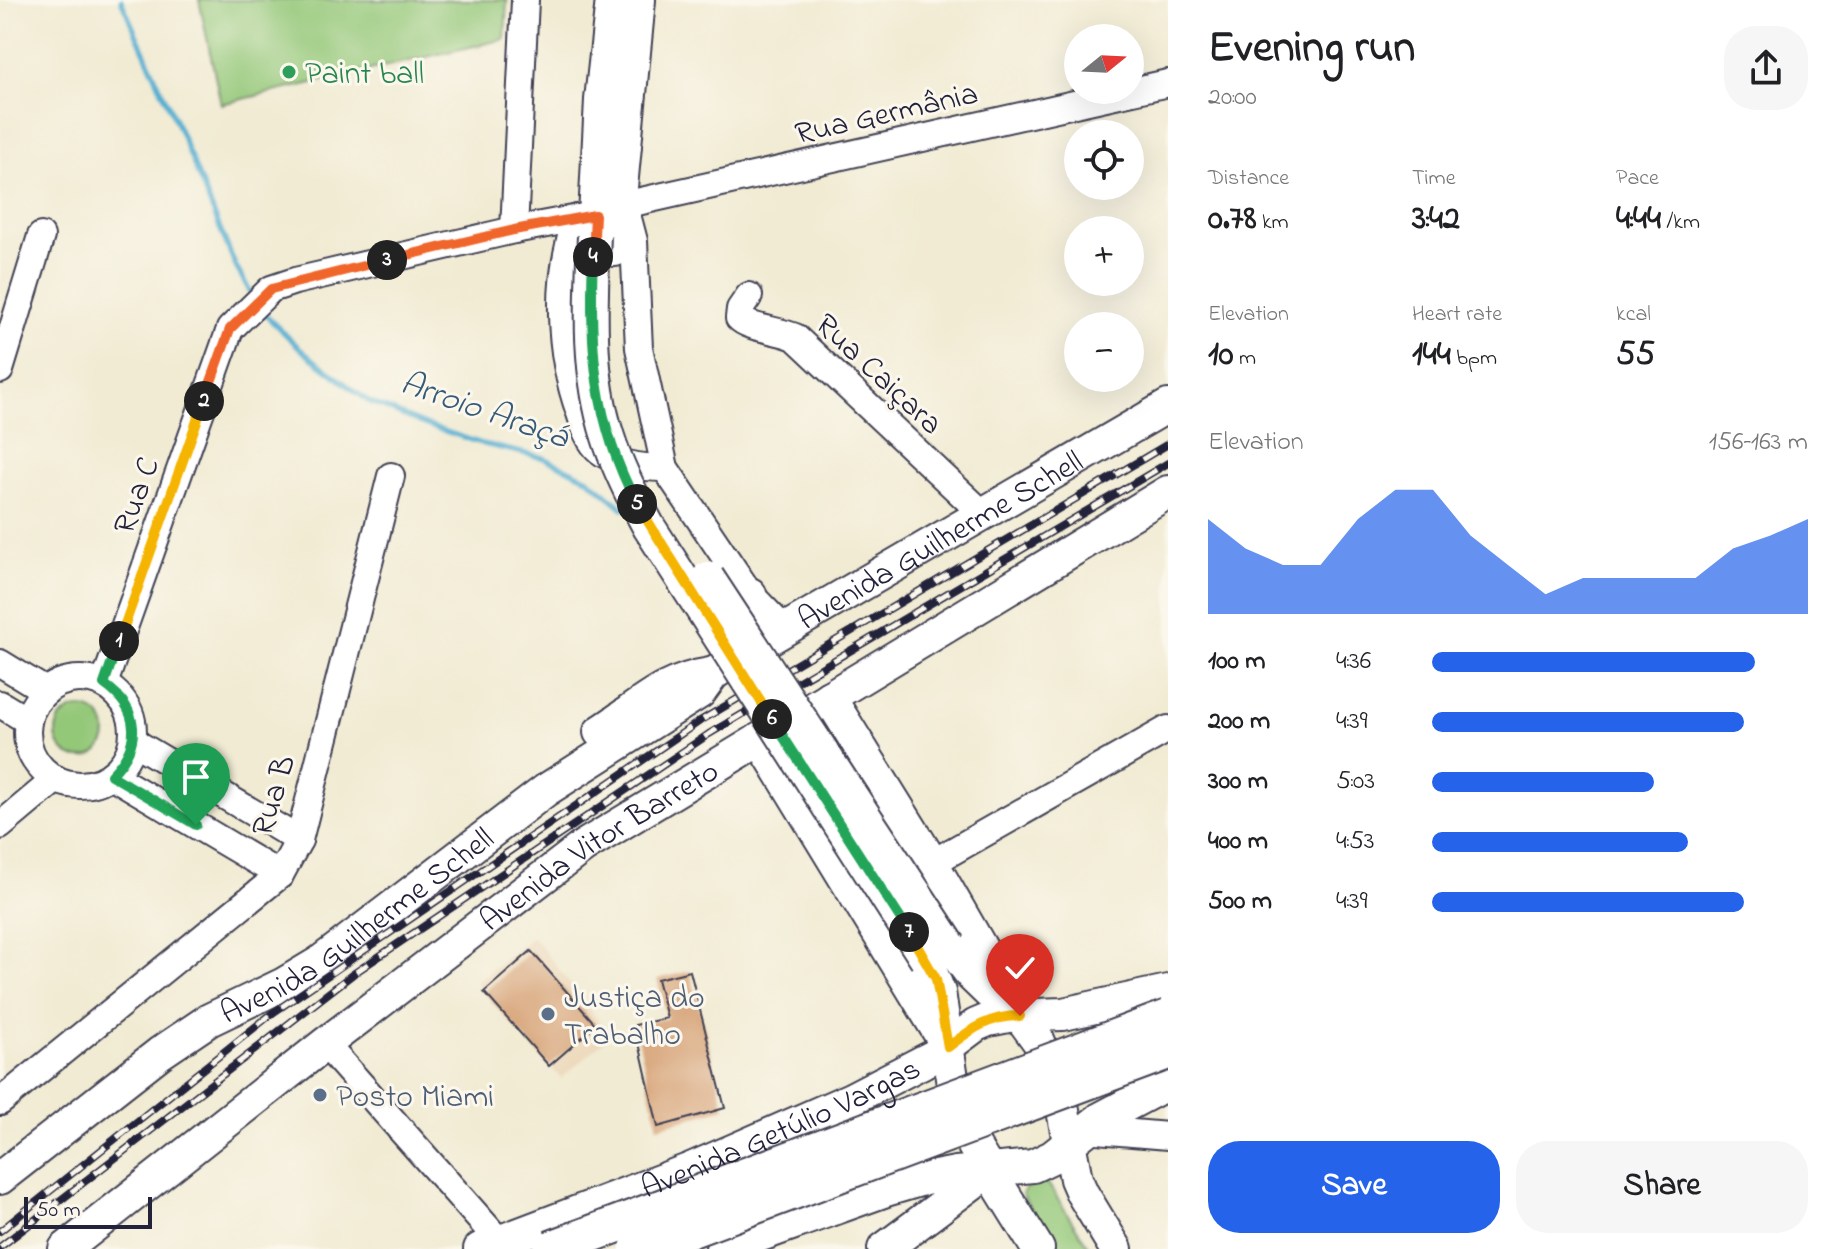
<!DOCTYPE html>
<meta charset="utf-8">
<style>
:root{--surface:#fff;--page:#f6f6f6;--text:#202124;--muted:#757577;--accent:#2563eb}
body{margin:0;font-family:"Indie Flower",sans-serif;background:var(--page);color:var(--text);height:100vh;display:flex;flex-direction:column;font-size:30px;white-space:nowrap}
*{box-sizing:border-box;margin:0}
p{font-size:26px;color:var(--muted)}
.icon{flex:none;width:44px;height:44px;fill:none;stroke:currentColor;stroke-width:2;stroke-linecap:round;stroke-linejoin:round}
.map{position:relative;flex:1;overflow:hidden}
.panel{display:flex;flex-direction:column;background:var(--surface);width:680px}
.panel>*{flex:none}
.needle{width:52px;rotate:72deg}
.fabs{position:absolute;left:1064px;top:24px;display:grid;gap:16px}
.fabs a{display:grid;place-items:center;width:80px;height:80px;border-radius:50%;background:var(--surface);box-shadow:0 8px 32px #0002;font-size:40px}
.scale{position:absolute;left:24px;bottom:20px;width:128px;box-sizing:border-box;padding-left:8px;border:4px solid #22223b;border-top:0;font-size:22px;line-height:28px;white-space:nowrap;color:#22223b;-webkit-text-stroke:6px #fbf7ec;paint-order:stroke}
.pin{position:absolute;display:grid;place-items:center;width:68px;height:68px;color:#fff;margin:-82px -34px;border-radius:50% 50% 50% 0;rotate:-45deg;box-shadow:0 0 8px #0007}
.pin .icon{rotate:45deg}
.km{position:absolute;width:40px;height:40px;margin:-20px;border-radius:50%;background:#222;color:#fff;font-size:22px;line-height:40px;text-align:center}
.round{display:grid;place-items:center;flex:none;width:84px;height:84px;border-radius:32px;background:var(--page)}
.head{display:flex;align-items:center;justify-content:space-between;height:136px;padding:0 40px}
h1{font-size:44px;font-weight:700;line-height:60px}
.metrics{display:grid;grid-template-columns:repeat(3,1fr);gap:12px;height:136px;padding:8px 40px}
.metrics div{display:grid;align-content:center}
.metrics b{font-size:34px;font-weight:700}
.metrics small{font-size:22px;font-weight:400}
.metrics p{font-size:22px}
.chart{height:224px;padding:16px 40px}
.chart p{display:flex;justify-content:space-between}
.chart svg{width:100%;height:144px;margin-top:8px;fill:var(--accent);opacity:.7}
.action{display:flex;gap:16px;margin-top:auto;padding:16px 40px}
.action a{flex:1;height:92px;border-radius:32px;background:var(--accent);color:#fff;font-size:32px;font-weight:700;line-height:92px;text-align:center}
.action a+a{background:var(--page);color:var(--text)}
ul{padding:0 40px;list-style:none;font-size:26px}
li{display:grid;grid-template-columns:128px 96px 1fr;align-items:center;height:60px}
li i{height:20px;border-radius:10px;background:var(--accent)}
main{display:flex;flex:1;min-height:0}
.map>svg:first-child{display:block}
.built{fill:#ecd8ba}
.green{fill:#94c879;stroke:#5b755a;stroke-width:2}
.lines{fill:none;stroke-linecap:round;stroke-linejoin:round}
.stream{stroke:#53aed1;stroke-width:5}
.building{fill:#d8a67b}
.minor-casing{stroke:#414052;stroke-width:30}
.major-casing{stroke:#414052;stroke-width:36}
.minor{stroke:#fff;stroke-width:26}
.major{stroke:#fff;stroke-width:32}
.rail-casing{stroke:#22223b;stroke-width:8}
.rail{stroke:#fbf7ec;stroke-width:5;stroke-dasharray:15;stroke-linecap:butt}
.major-bridge-casing{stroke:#414052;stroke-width:36;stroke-linecap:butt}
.highway-bridge-casing{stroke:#414052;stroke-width:40;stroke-linecap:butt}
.major-bridge{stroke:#fff;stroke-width:32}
.highway-bridge{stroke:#fff;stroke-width:36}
.split-1-casing{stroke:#fff;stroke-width:16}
.split-2-casing{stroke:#fff;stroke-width:16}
.split-3-casing{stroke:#fff;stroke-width:16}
.split-4-casing{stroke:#fff;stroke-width:16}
.split-5-casing{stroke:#fff;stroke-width:16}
.split-6-casing{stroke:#fff;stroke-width:16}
.split-7-casing{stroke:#fff;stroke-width:16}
.split-8-casing{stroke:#fff;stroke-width:16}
.split-1{stroke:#22a559;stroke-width:10}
.split-2{stroke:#f5b400;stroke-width:10}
.split-3{stroke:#f0652b;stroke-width:10}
.split-4{stroke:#f0652b;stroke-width:10}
.split-5{stroke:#22a559;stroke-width:10}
.split-6{stroke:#f5b400;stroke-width:10}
.split-7{stroke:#22a559;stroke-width:10}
.split-8{stroke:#f5b400;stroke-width:10}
.leisure-dot{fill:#2e9e5b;stroke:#fbf7ec;stroke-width:3}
.service-dot{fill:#5c6f8a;stroke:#fbf7ec;stroke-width:3}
.labels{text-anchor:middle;stroke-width:6;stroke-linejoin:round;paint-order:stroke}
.leisure-label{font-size:32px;fill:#27864d;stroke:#fbf7ec;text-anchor:start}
.street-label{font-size:32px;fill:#22223b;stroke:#fbf7ec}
.service-label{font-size:32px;fill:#4e5e75;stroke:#fbf7ec;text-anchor:start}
.water-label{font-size:34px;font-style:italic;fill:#365a77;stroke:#fbf7ec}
</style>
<main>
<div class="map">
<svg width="1168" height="1249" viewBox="0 0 1168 1249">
<rect width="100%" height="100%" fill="#fbf7ec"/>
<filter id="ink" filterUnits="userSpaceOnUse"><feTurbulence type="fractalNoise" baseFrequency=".0125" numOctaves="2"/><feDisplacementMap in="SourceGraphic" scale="16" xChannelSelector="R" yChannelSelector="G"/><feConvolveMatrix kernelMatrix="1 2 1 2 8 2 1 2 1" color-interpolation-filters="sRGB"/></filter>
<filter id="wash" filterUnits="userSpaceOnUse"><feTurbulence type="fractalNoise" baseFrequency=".006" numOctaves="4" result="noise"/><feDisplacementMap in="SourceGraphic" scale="32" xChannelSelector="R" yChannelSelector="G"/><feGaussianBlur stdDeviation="1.8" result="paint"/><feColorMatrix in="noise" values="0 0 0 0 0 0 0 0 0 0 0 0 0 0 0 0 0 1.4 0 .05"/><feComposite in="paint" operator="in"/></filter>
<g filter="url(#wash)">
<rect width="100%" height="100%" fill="#f1ebd3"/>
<!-- built -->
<path class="built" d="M 533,936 L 610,1036 L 561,1079 L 476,982 Z"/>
<!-- green -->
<g class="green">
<path d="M 199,0 L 507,0 L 505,39 L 221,104 Z"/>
<circle cx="81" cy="733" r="25"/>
<path d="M 1032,1180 L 1047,1182 L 1090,1249 L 1054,1249 L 1022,1194 Z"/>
</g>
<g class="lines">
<!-- stream -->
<g class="stream">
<path d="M 121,0 L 179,129 L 236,267 L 252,295"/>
<path d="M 261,311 L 305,353 L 368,401 L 426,425 L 483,444 L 544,458 L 587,478 L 624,509"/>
</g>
</g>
<g id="blocks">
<!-- building -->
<g class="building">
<path d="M 531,951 L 596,1025 L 549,1066 L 484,992 Z"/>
<path d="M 690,971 L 725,1108 L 658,1127 L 635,1025 L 667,1018 L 657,979 Z"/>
</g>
</g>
</g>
<g filter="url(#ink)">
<use href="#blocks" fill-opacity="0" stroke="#414052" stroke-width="2"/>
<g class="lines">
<defs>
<g id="minor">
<path d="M 577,218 C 555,279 558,352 580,413 C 584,426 589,442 600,451 C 618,465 643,468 665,468"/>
<path d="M 514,230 L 525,0"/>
<path d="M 749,296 L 740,309 L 739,318 C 748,328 779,330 795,337 L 983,514"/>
<path d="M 0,370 L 41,236"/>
<path d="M 784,629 L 750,594 L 665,468 L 639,348 L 634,241 L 629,222 L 619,206 L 1168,83"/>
<path d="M 0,663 L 46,691"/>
<circle cx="80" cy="732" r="53"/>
<path d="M 104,684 L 230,329 L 271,289 L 295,281 L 514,230 L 595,215"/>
<path d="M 0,704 L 28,721"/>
<path d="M 134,742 L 299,840"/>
<path d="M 111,775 L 280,875"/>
<path d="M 0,826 L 56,779"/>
<path d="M 932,863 L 1168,729"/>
<path d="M 325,1044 L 500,1242"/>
<path d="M 0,1102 L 280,875 L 299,840 L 391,476"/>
<path d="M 1085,1129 L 1168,1136"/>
</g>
<g id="major">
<path d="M 594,236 L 601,100 L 612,0"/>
<path d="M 615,250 L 639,0"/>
<path d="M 748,651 L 750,594"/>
<path d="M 829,697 L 932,863 L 1020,1016 L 1039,1042 L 1059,1089 L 1076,1179 L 1082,1193 L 1116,1249"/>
<path d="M 600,732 C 639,707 662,681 710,674"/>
<path d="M 760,739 L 948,1047"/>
<path d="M 950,946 L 973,977 L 1001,1004"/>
<path d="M 926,959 L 939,992 L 955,1098 L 963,1122 L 974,1146 L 1038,1249"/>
<path id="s1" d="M 0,1178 L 160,1053 L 209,1020 L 284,984 L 319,963 L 546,790 L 700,692 L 713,674 L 748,651 L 1168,406"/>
<path id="s2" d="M 65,1249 L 325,1044 L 584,846 L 1168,492"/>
<path id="s3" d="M 480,1249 L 691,1169 L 851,1099 L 936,1055 L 976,1025 L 988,1020 L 1008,1016 L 1063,1014 L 1168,991"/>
<path d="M 722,1249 L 886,1190 L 920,1180 L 956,1173 L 1033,1166 L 1052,1157 L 1100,1119 L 1168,1083"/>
<path d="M 884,1249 L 987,1172"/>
</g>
</defs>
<!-- minor casing -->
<use href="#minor" class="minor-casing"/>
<!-- major casing -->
<use href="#major" class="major-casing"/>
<!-- minor -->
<use href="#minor" class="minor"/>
<!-- major -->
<use href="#major" class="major"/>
<defs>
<g id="rail">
<path d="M 0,1231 L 274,1012 L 700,721 L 1168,444"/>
<path d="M 0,1247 L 353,974 L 709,734 L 1168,463"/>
</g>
</defs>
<!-- rail casing -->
<use href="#rail" class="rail-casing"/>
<!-- rail -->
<use href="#rail" class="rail"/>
<defs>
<g id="major-bridge">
<path d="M 594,236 C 591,303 587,372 608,437 C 618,469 633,498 649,527 L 926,959"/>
<path d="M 708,578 L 950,946"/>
</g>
<g id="highway-bridge">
<path d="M 551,1249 L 1168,1018"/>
<path d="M 638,1249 L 1168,1051"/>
</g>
</defs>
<!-- major-bridge casing -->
<use href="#major-bridge" class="major-bridge-casing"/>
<!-- highway-bridge casing -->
<use href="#highway-bridge" class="highway-bridge-casing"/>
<!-- major-bridge -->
<use href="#major-bridge" class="major-bridge"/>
<!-- highway-bridge -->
<use href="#highway-bridge" class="highway-bridge"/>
</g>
</g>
<g class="lines" filter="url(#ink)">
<defs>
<path id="split-1" d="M 119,641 L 104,684 C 141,710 142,744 111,775 L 196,825"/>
<path id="split-2" d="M 119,641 L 204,401"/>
<path id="split-3" d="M 204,401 L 230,329 L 271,289 L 387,260"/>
<path id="split-4" d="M 387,260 L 514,230 L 595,215 L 593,257"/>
<path id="split-5" d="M 593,257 C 589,346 594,423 637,504"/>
<path id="split-6" d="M 637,504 L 772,719"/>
<path id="split-7" d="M 772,719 L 909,932"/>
<path id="split-8" d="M 909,932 L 936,979 L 948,1047 C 972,1029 989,1016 1020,1016"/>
</defs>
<!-- split-1 casing -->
<use href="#split-1" class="split-1-casing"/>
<!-- split-2 casing -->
<use href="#split-2" class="split-2-casing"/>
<!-- split-3 casing -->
<use href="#split-3" class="split-3-casing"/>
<!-- split-4 casing -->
<use href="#split-4" class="split-4-casing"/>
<!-- split-5 casing -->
<use href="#split-5" class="split-5-casing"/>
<!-- split-6 casing -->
<use href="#split-6" class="split-6-casing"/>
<!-- split-7 casing -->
<use href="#split-7" class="split-7-casing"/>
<!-- split-8 casing -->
<use href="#split-8" class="split-8-casing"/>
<!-- split-1 -->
<use href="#split-1" class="split-1"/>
<!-- split-2 -->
<use href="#split-2" class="split-2"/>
<!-- split-3 -->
<use href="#split-3" class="split-3"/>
<!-- split-4 -->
<use href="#split-4" class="split-4"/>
<!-- split-5 -->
<use href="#split-5" class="split-5"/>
<!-- split-6 -->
<use href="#split-6" class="split-6"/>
<!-- split-7 -->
<use href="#split-7" class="split-7"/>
<!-- split-8 -->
<use href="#split-8" class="split-8"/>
</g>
<!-- markers -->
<circle class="leisure-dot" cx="289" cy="72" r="8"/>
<g class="service-dot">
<circle cx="548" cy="1014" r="8"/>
<circle cx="320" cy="1095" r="8"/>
</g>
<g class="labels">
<!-- leisure labels -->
<g class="leisure-label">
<text x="305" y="83">Paint ball</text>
</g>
<!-- street labels -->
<g class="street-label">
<text transform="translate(886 112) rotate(-13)" y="11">Rua Germânia</text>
<text transform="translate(880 373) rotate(43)" y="11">Rua Caiçara</text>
<text transform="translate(135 495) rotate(-70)" y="11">Rua C</text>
<text dy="11" stroke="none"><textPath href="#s1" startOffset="1140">Avenida Guilherme Schell</textPath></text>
<text transform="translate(272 795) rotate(-73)" y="11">Rua B</text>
<text dy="11" stroke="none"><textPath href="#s2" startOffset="670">Avenida Vitor Barreto</textPath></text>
<text dy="11" stroke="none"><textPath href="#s1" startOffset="438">Avenida Guilherme Schell</textPath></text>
<text dy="11" stroke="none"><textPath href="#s3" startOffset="324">Avenida Getúlio Vargas</textPath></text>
</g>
<!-- service labels -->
<g class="service-label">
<text x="564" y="1007">Justiça do<tspan x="564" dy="37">Trabalho</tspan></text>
<text x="336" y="1106">Posto Miami</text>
</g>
<!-- water labels -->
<g class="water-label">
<text transform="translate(485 408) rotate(19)" y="12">Arroio Araçá</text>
</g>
</g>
</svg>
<div class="fabs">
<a><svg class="needle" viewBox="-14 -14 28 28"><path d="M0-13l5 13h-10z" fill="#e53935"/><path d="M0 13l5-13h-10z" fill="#757577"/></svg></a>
<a><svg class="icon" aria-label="locate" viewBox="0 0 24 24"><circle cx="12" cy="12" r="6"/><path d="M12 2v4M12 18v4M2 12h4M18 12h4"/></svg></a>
<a>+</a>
<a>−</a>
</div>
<div class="scale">50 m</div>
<div class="pin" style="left:196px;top:825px;background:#1e9e55"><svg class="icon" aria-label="arrive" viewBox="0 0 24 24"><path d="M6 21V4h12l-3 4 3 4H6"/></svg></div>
<div class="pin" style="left:1020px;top:1016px;background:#d93025"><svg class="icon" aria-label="check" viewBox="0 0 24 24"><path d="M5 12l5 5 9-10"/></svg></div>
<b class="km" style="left:119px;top:641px">1</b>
<b class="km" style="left:204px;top:401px">2</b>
<b class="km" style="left:387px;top:260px">3</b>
<b class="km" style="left:593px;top:257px">4</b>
<b class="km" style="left:637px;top:504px">5</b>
<b class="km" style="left:772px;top:719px">6</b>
<b class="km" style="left:909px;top:932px">7</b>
</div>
<section class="panel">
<div class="head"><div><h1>Evening run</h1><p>20:00</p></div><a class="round"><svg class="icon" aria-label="share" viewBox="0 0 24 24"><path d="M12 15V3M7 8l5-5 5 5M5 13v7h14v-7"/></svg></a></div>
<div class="metrics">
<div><p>Distance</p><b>0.78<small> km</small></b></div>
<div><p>Time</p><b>3:42</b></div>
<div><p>Pace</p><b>4:44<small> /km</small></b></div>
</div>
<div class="metrics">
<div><p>Elevation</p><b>10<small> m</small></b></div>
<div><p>Heart rate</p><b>144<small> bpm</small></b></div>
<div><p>kcal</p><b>55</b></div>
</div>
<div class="chart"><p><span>Elevation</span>156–163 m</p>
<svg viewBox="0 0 160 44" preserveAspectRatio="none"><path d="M0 44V15L10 24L20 29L30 29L40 15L50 6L60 6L70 20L80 29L90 38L100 33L110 33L120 33L130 33L140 24L150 20L160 15V44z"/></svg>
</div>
<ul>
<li><b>100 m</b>4:36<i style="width:86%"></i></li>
<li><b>200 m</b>4:39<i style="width:83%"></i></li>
<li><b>300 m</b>5:03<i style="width:59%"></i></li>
<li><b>400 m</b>4:53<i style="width:68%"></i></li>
<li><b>500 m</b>4:39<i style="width:83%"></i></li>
</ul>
<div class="action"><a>Save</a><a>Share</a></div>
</section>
</main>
